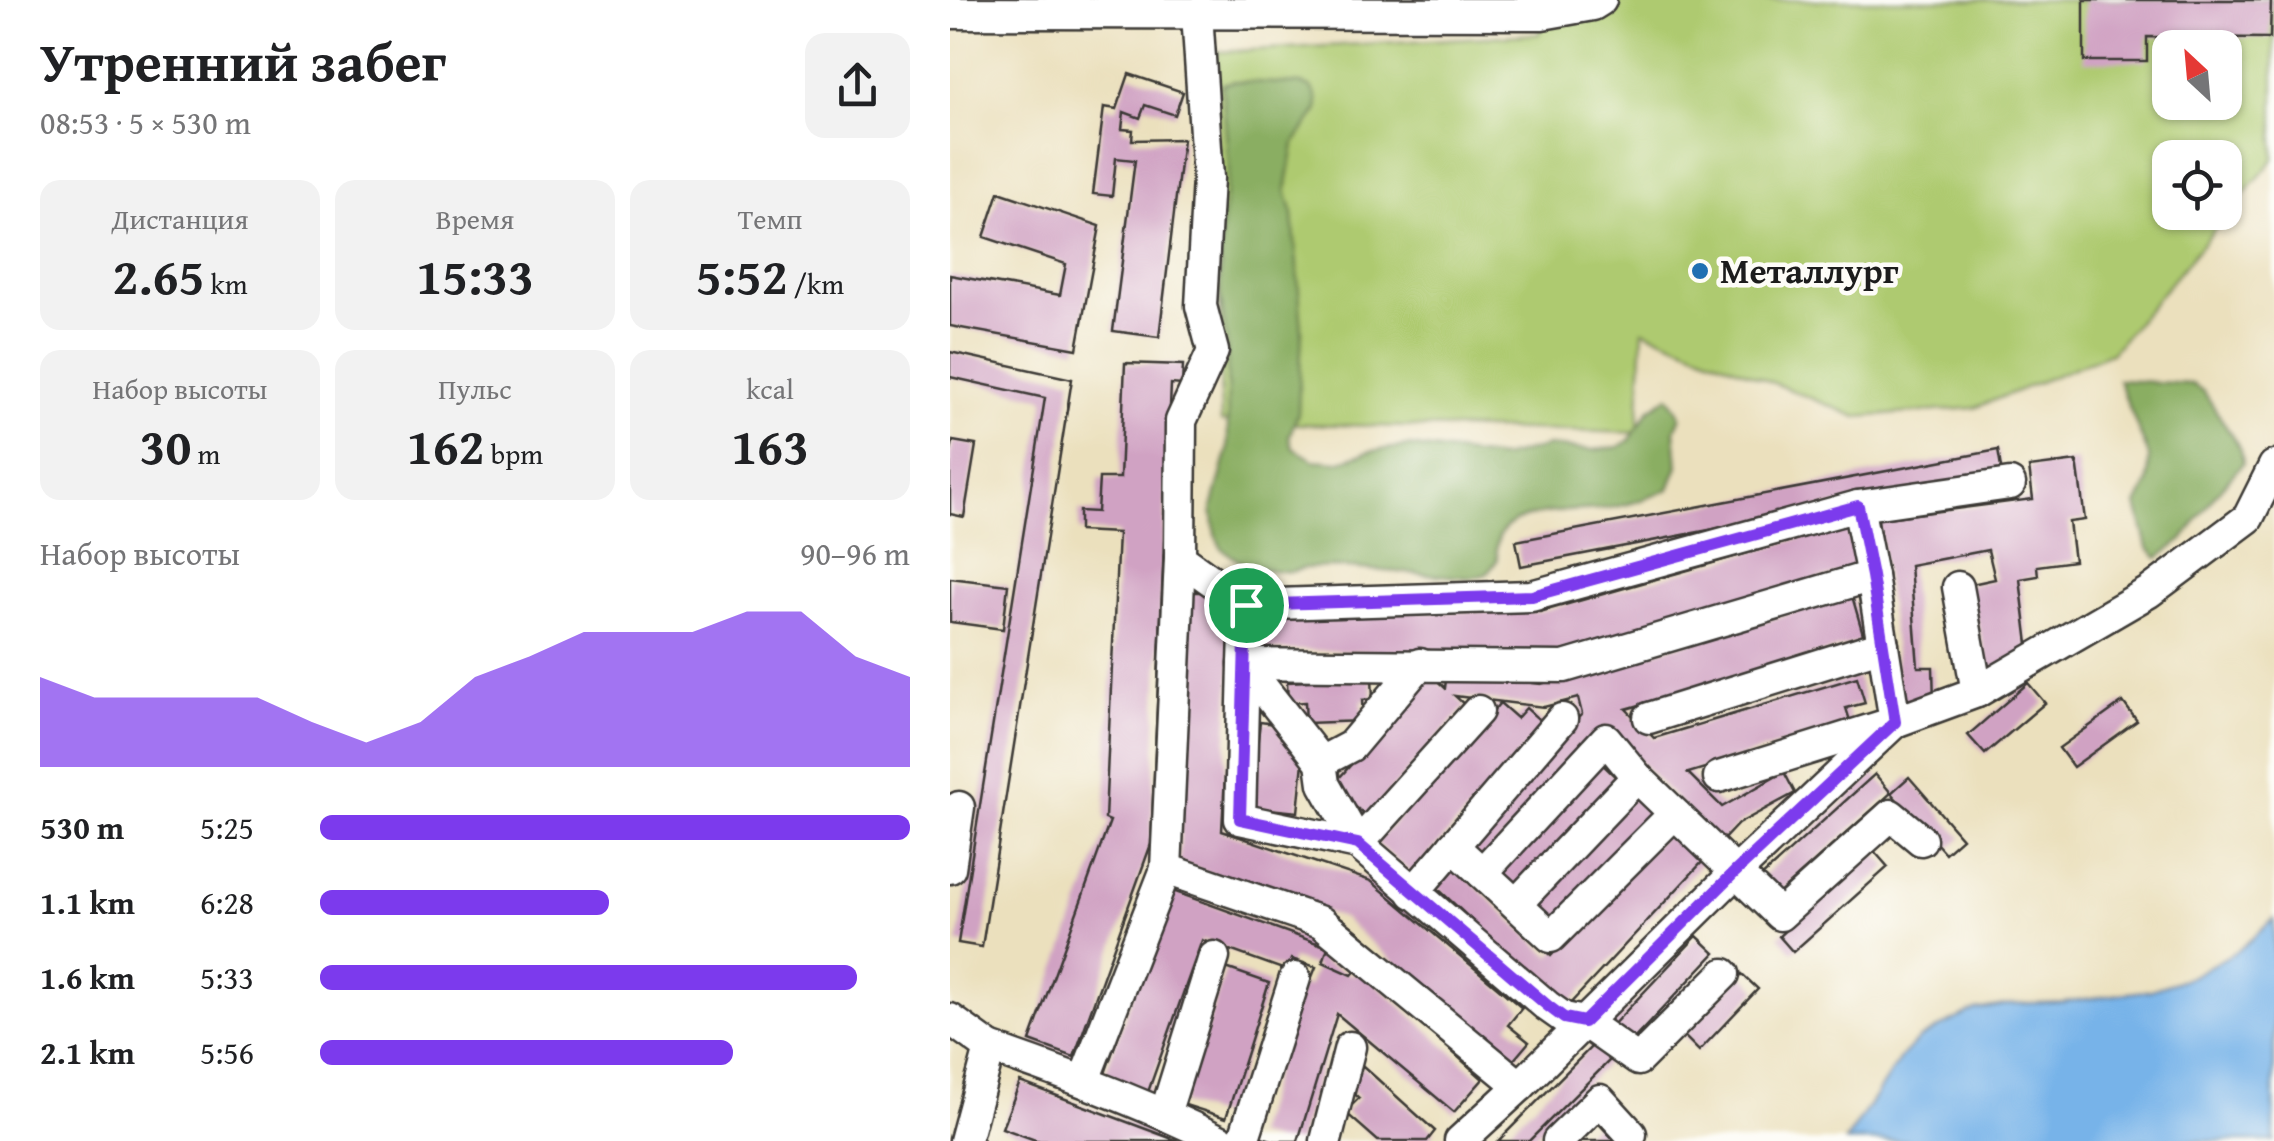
<!DOCTYPE html>
<html lang="ru">
<meta charset="utf-8">
<style>
:root{--surface:#fff;--page:#f2f2f2;--text:#202124;--muted:#757577;--accent:#7c3aed}
body{margin:0;font-family:"Gentium Book Plus",serif;background:var(--page);color:var(--text);height:100vh;display:flex;flex-direction:column;font-size:38px;white-space:nowrap}
*{box-sizing:border-box;margin:0}
p{font-size:32px;color:var(--muted)}
.icon{flex:none;width:55px;height:55px;fill:none;stroke:currentColor;stroke-width:2;stroke-linecap:round;stroke-linejoin:round}
.map{position:relative;flex:1;overflow:hidden}
.panel{display:flex;flex-direction:column;background:var(--surface);width:950px}
.panel>*{flex:none}
.needle{width:65px;rotate:334deg}
.fabs{position:absolute;left:1202px;top:30px;display:grid;gap:20px}
.fabs a{display:grid;place-items:center;width:90px;height:90px;border-radius:20px;background:var(--surface);box-shadow:0 2px 8px #0004;font-size:50px}
.pin{position:absolute;display:grid;place-items:center;width:85px;height:85px;color:#fff;margin:-42px;border:5px solid #fff;border-radius:50%;box-shadow:0 2px 10px #0007}
.round{display:grid;place-items:center;flex:none;width:105px;height:105px;border-radius:20px;background:var(--page)}
.head{display:flex;align-items:center;justify-content:space-between;height:170px;padding:0 40px}
h1{font-size:55px;font-weight:800;line-height:75px}
.stats{display:grid;grid-template-columns:repeat(3,1fr);gap:15px;height:170px;padding:10px 40px}
.stats div{display:grid;align-content:center;border-radius:20px;background:var(--page);text-align:center}
.stats b{font-size:50px;font-weight:800}
.stats small{font-size:28px;font-weight:400}
.stats p{font-size:28px}
.chart{height:280px;padding:20px 40px}
.chart p{display:flex;justify-content:space-between}
.chart svg{width:100%;height:180px;margin-top:10px;fill:var(--accent);opacity:.7}
ul{padding:0 40px;list-style:none;font-size:32px}
li{display:grid;grid-template-columns:160px 120px 1fr;align-items:center;height:75px}
li i{height:25px;border-radius:12px;background:var(--accent)}
main{display:flex;flex:1;min-height:0}
.map>svg:first-child{display:block}
.green{fill:#aeca70;stroke:#657346;stroke-width:2.5;fill-rule:evenodd}
.forest{fill:#8aae62;stroke:#53653f;stroke-width:2.5}
.water{fill:#77b3e9;stroke:#4a6882;stroke-width:2.5}
.building{fill:#d0a2c3}
.lines{fill:none;stroke-linecap:round;stroke-linejoin:round}
.minor-casing{stroke:#3b3934;stroke-width:35}
.minor{stroke:#fff;stroke-width:30}
.route-casing{stroke:#fff;stroke-width:20}
.route{stroke:#7c3aed;stroke-width:12}
.poi-dot{fill:#1f6fb2;stroke:#fdfcf7;stroke-width:4}
.labels{text-anchor:middle;stroke-width:9;stroke-linejoin:round;paint-order:stroke}
.poi-label{font-size:35px;font-weight:bold;fill:#1c1c1c;stroke:#fdfcf7;text-anchor:start}
</style>
<main>
<section class="panel">
<div class="head"><div><h1>Утренний забег</h1><p>08:53 · 5 × 530 m</p></div><a class="round"><svg class="icon" aria-label="share" viewBox="0 0 24 24"><path d="M12 15V3M7 8l5-5 5 5M5 13v7h14v-7"/></svg></a></div>
<div class="stats">
<div><p>Дистанция</p><b>2.65<small> km</small></b></div>
<div><p>Время</p><b>15:33</b></div>
<div><p>Темп</p><b>5:52<small> /km</small></b></div>
</div>
<div class="stats">
<div><p>Набор высоты</p><b>30<small> m</small></b></div>
<div><p>Пульс</p><b>162<small> bpm</small></b></div>
<div><p>kcal</p><b>163</b></div>
</div>
<div class="chart"><p><span>Набор высоты</span>90–96 m</p>
<svg viewBox="0 0 160 44" preserveAspectRatio="none"><path d="M0 44V22L10 27L20 27L30 27L40 27L50 33L60 38L70 33L80 22L90 17L100 11L110 11L120 11L130 6L140 6L150 17L160 22V44z"/></svg>
</div>
<ul>
<li><b>530 m</b>5:25<i style="width:100%"></i></li>
<li><b>1.1 km</b>6:28<i style="width:49%"></i></li>
<li><b>1.6 km</b>5:33<i style="width:91%"></i></li>
<li><b>2.1 km</b>5:56<i style="width:70%"></i></li>
</ul>
</section>
<div class="map">
<svg width="1324" height="1141" viewBox="0 0 1324 1141">
<rect width="100%" height="100%" fill="#fdfcf7"/>
<filter id="ink" filterUnits="userSpaceOnUse"><feTurbulence type="fractalNoise" baseFrequency=".01" numOctaves="2"/><feDisplacementMap in="SourceGraphic" scale="20" xChannelSelector="R" yChannelSelector="G"/><feConvolveMatrix kernelMatrix="1 2 1 2 8 2 1 2 1" color-interpolation-filters="sRGB"/></filter>
<filter id="wash" filterUnits="userSpaceOnUse"><feTurbulence type="fractalNoise" baseFrequency=".0048" numOctaves="4" result="noise"/><feDisplacementMap in="SourceGraphic" scale="40" xChannelSelector="R" yChannelSelector="G"/><feGaussianBlur stdDeviation="2.25" result="paint"/><feColorMatrix in="noise" values="0 0 0 0 0 0 0 0 0 0 0 0 0 0 0 0 0 1.4 0 .05"/><feComposite in="paint" operator="in"/></filter>
<g filter="url(#wash)">
<rect width="100%" height="100%" fill="#ebe0bd"/>
<!-- green -->
<path class="green" d="M 593,0 L 1324,0 L 1324,159 L 1161,353 L 1025,408 L 907,417 L 693,330 L 688,433 L 271,422 L 267,52 L 589,34 ZM 1220,48 L 1275,48 L 1275,102 L 1220,102 ZM 1220,158 L 1275,158 L 1275,212 L 1220,212 Z"/>
<!-- forest -->
<g class="forest">
<path d="M 284,81 L 351,84 L 361,87 L 367,98 L 368,110 L 344,144 L 336,191 L 343,214 L 352,331 L 348,413 L 339,437 L 343,448 L 364,460 L 388,462 L 421,451 L 458,446 L 551,458 L 598,446 L 643,450 L 668,447 L 679,441 L 699,410 L 719,396 L 731,416 L 725,430 L 728,466 L 719,489 C 699,498 681,505 659,508 C 627,513 534,504 548,559 L 537,574 L 522,578 L 385,567 L 355,568 L 340,572 L 311,569 L 296,566 L 272,549 L 265,535 L 262,508 L 278,449 L 277,345 L 270,291 L 272,224 L 279,170 L 272,84 Z"/>
<path d="M 1168,380 L 1242,384 L 1254,392 L 1291,450 L 1293,463 L 1264,496 L 1233,540 L 1208,558 L 1198,548 L 1187,505 L 1198,483 L 1199,456 Z"/>
</g>
<!-- water -->
<path class="water" d="M 1324,919 L 1324,1141 L 896,1141 L 951,1057 L 969,1039 L 998,1023 L 1025,1010 L 1061,1004 L 1113,1002 L 1201,990 L 1240,977 L 1290,949 Z"/>
<g id="blocks">
<!-- building -->
<g class="building">
<path d="M 1134,0 L 1321,0 L 1320,38 L 1197,37 L 1197,61 L 1134,61 Z"/>
<path d="M 179,74 L 233,92 L 225,115 L 195,105 L 190,118 L 174,112 L 172,129 L 183,130 L 182,140 L 233,139 L 209,337 L 163,331 L 185,160 L 166,158 L 162,196 L 143,194 L 154,107 L 167,109 Z"/>
<path d="M 49,192 L 150,226 L 127,349 L 0,326 L 0,275 L 110,295 L 116,264 L 34,237 Z"/>
<path d="M 0,352 L 122,379 L 32,947 L 8,943 L 95,398 L 0,377 Z"/>
<path d="M 175,363 L 233,365 L 232,385 L 221,384 L 201,844 L 124,1057 L 80,1041 L 160,821 L 155,819 L 168,533 L 129,531 L 129,511 L 147,512 L 149,478 L 170,478 Z"/>
<path d="M 3,441 L 26,445 L 14,517 L 0,514 L 0,456 Z"/>
<path d="M 1048,450 L 1052,474 L 571,566 L 566,541 Z"/>
<path d="M 1127,461 L 1135,520 L 1119,522 L 1124,561 L 1087,566 L 1088,576 L 1070,579 L 1079,652 L 1040,670 L 1017,585 L 1045,579 L 1038,550 L 960,565 L 968,667 L 983,667 L 984,703 L 946,704 L 945,653 L 928,519 L 1083,499 L 1079,467 Z"/>
<path d="M 897,525 L 909,568 L 602,654 L 310,650 L 310,610 L 590,612 Z"/>
<path d="M 0,578 L 58,585 L 53,629 L 0,622 Z"/>
<path d="M 240,592 L 259,592 L 259,605 L 277,605 L 283,626 L 272,831 L 421,881 L 572,1008 L 558,1025 L 579,1042 L 562,1062 L 392,918 L 229,863 Z"/>
<path d="M 902,596 L 915,641 L 676,709 L 704,738 L 907,677 L 915,703 L 896,708 L 901,724 L 738,773 L 772,807 L 834,772 L 845,793 L 788,824 L 769,844 L 656,727 L 532,861 L 513,843 L 632,714 L 628,698 L 594,707 L 505,696 L 516,706 L 417,817 L 382,786 L 481,675 L 495,688 L 497,673 L 591,684 Z"/>
<path d="M 422,678 L 423,699 L 412,700 L 413,721 L 356,723 L 355,702 L 338,703 L 337,682 Z"/>
<path d="M 1078,683 L 1095,703 L 1035,754 L 1018,735 Z"/>
<path d="M 1173,702 L 1187,721 L 1123,767 L 1109,748 Z"/>
<path d="M 550,703 L 567,718 L 576,708 L 595,725 L 462,874 L 426,843 Z"/>
<path d="M 310,722 L 332,725 L 331,738 L 344,739 L 353,762 L 348,812 L 300,807 Z"/>
<path d="M 648,760 L 672,783 L 569,894 L 545,871 Z"/>
<path d="M 925,774 L 941,793 L 826,896 L 810,878 Z"/>
<path d="M 959,777 L 1012,838 L 995,853 L 941,793 Z"/>
<path d="M 685,795 L 707,815 L 604,926 L 582,906 Z"/>
<path d="M 720,828 L 754,860 L 616,1008 L 486,887 L 505,867 L 601,956 Z"/>
<path d="M 924,851 L 938,867 L 843,952 L 829,936 Z"/>
<path d="M 220,890 L 378,947 L 373,962 L 402,975 L 408,968 L 533,1079 L 504,1112 L 387,1014 L 348,1141 L 325,1141 L 305,1135 L 351,985 L 358,987 L 366,967 L 342,959 L 338,971 L 252,940 L 197,1095 L 153,1079 Z"/>
<path d="M 747,936 L 765,953 L 678,1045 L 660,1028 Z"/>
<path d="M 276,968 L 319,983 L 276,1118 L 232,1104 Z"/>
<path d="M 792,974 L 808,989 L 749,1051 L 734,1036 Z"/>
<path d="M 646,1042 L 662,1058 L 579,1141 L 548,1141 Z"/>
<path d="M 413,1066 L 485,1131 L 477,1141 L 428,1141 L 395,1112 L 409,1098 L 395,1085 Z"/>
<path d="M 70,1082 L 228,1141 L 88,1141 L 52,1128 Z"/>
<path d="M 647,1122 L 665,1141 L 627,1141 Z"/>
</g>
</g>
</g>
<g filter="url(#ink)">
<use href="#blocks" fill-opacity="0" stroke="#3b3934" stroke-width="2.5"/>
<g class="lines">
<defs>
<g id="minor">
<path d="M 0,13 L 592,14 L 643,5 L 651,0"/>
<path d="M 230,558 L 296,605 L 294,664 L 371,762 L 374,784 L 408,844 L 597,1006 L 614,1018 L 634,1022 L 688,1060 L 774,974"/>
<path d="M 296,605 L 581,596 L 908,506 L 1060,484"/>
<path d="M 1027,692 L 1199,592 L 1298,518 L 1324,466"/>
<path d="M 528,711 L 408,844 L 290,819 L 294,664 L 614,667 L 922,576 L 908,506"/>
<path d="M 699,718 L 933,645"/>
<path d="M 371,762 L 401,746 L 470,664"/>
<path d="M 769,777 L 945,722 L 1027,692 L 1008,587"/>
<path d="M 503,846 L 601,937 L 724,814"/>
<path d="M 0,868 L 9,807"/>
<path d="M 216,869 L 371,922 L 570,1086"/>
<path d="M 532,873 L 656,739 L 687,777 L 830,915 L 941,815 L 971,840"/>
<path d="M 463,893 L 612,719"/>
<path d="M 566,904 L 687,777"/>
<path d="M 0,1019 L 40,1048 L 15,1141"/>
<path d="M 40,1048 C 119,1075 196,1104 271,1141"/>
<path d="M 134,1080 L 216,869 L 230,558 L 231,421 L 263,351 L 251,306 L 258,178 L 247,13"/>
<path d="M 215,1114 L 264,957"/>
<path d="M 293,1141 L 345,978"/>
<path d="M 376,1141 L 400,1047"/>
<path d="M 510,1141 L 570,1086 L 785,873 L 945,722 L 922,576"/>
<path d="M 608,1141 L 650,1100 L 681,1134"/>
</g>
</defs>
<!-- minor casing -->
<use href="#minor" class="minor-casing"/>
<!-- minor -->
<use href="#minor" class="minor"/>
</g>
</g>
<g class="lines" filter="url(#ink)">
<defs>
<path id="route" d="M 908,506 L 922,576 L 945,722 L 785,872 L 634,1022 L 614,1018 L 598,1006 L 408,844 L 290,819 L 296,605 L 582,596 Z"/>
</defs>
<!-- route casing -->
<use href="#route" class="route-casing"/>
<!-- route -->
<use href="#route" class="route"/>
</g>
<!-- markers -->
<circle class="poi-dot" cx="750" cy="271" r="10"/>
<g class="labels">
<!-- poi labels -->
<g class="poi-label">
<text x="770" y="283">Металлург</text>
</g>
</g>
</svg>
<div class="fabs">
<a><svg class="needle" viewBox="-14 -14 28 28"><path d="M0-13l5 13h-10z" fill="#e53935"/><path d="M0 13l5-13h-10z" fill="#757577"/></svg></a>
<a><svg class="icon" aria-label="locate" viewBox="0 0 24 24"><circle cx="12" cy="12" r="6"/><path d="M12 2v4M12 18v4M2 12h4M18 12h4"/></svg></a>
</div>
<div class="pin" style="left:296px;top:605px;background:#1e9e55"><svg class="icon" aria-label="arrive" viewBox="0 0 24 24"><path d="M6 21V4h12l-3 4 3 4H6"/></svg></div>
</div>
</main>
